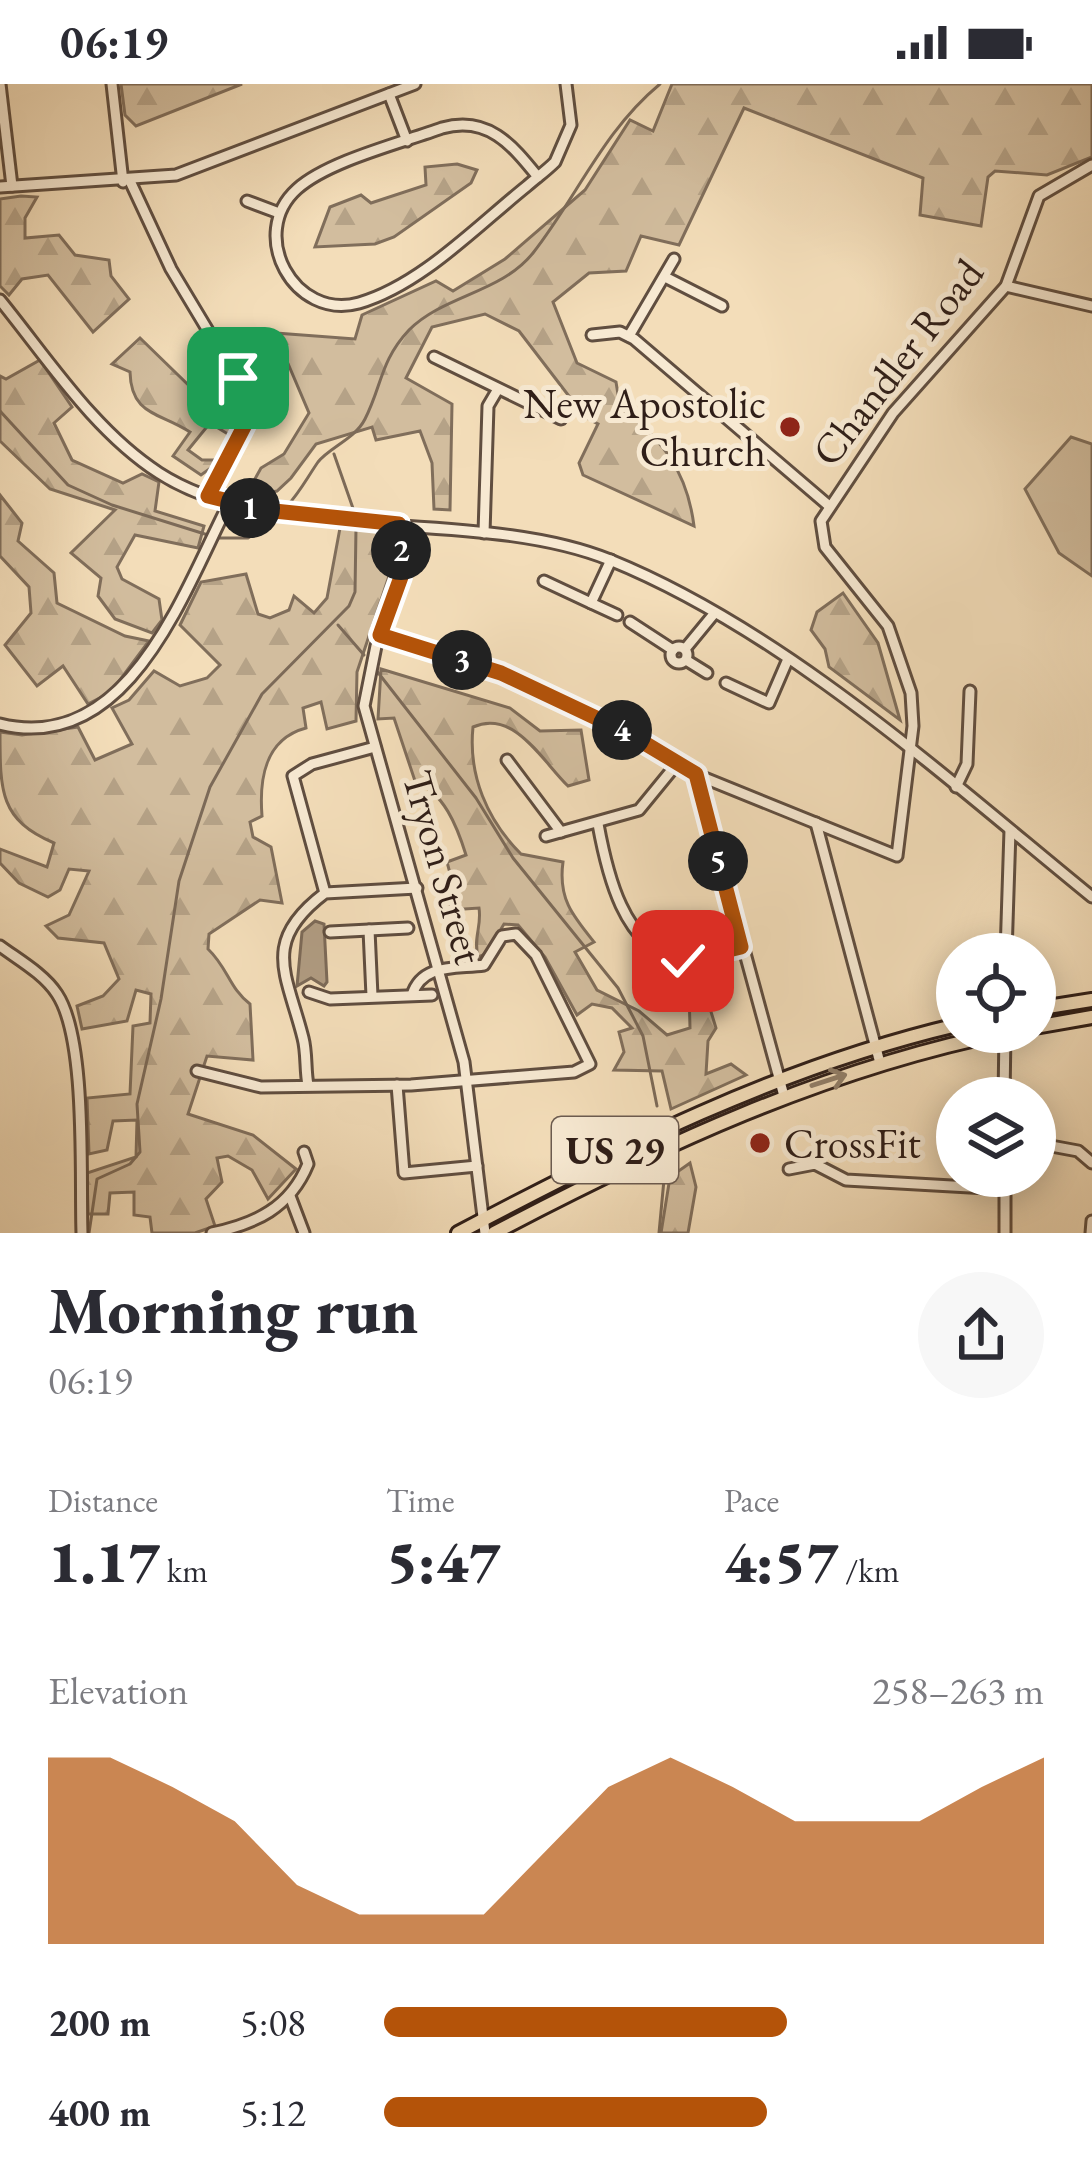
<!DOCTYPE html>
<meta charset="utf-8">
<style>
:root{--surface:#fff;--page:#f7f7f7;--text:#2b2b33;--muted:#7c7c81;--accent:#b45309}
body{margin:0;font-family:"EB Garamond",serif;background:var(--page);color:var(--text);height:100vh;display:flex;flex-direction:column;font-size:45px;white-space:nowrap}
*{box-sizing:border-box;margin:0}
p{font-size:39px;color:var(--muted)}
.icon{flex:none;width:66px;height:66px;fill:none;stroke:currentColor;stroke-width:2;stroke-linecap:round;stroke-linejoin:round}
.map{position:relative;height:1149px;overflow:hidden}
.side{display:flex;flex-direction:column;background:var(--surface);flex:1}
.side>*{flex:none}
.buttons{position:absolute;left:936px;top:849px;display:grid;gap:24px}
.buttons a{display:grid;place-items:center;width:120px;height:120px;border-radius:50%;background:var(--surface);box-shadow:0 6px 30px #0003;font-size:60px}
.pin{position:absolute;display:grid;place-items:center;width:102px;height:102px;color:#fff;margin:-51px;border-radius:24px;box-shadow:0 6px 18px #0006}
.km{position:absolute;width:60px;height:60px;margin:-30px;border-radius:50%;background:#222;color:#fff;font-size:33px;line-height:60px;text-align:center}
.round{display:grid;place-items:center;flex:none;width:126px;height:126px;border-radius:63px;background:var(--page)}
.headline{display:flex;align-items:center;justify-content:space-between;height:204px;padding:0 48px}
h1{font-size:66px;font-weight:800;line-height:90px}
.figures{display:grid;grid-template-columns:repeat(3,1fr);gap:18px;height:204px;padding:12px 48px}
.figures div{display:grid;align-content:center}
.figures b{font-size:60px;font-weight:800}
.figures small{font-size:33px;font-weight:400}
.figures p{font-size:33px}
.chart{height:336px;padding:24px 48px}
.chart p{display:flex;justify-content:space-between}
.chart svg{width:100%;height:216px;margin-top:12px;fill:var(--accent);opacity:.7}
ul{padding:0 48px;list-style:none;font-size:39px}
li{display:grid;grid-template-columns:192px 144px 1fr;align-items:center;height:90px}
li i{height:30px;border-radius:15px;background:var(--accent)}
.status{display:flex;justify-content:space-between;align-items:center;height:84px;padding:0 60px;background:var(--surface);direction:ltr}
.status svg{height:33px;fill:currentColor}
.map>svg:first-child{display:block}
.forest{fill:url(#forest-firs);stroke:#806e5b;stroke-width:3}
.garden{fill:#d2bd9e;stroke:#806e5b;stroke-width:3}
.water{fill:#b09c82;stroke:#7c6a58;stroke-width:3}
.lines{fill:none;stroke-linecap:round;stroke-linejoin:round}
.stream{stroke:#7c6a58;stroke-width:3}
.minor-casing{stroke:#604e40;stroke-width:15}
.major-casing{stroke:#2f1e18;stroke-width:18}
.minor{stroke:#f7e9d2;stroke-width:9}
.major{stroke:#f3ddb9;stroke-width:12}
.oneway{stroke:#917e68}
.route-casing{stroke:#fff;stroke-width:24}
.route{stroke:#b45309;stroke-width:15}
.poi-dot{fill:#8f2418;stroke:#f7e9d2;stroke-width:4.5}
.labels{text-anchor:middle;stroke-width:10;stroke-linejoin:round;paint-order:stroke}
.shield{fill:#f7e9d2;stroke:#6b5b50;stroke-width:3}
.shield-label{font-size:39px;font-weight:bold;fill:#2f1e18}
.street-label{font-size:42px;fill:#2f1e18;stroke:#f7e9d2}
.poi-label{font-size:42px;fill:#2f1e18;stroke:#f7e9d2;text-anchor:end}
</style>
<div class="status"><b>06:19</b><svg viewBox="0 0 49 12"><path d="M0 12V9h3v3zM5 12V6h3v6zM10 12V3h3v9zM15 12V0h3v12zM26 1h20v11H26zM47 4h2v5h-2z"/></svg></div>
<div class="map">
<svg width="1092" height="1149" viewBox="0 0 1092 1149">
<defs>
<pattern id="forest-firs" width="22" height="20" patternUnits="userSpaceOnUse" patternTransform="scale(3)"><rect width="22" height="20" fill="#d2bd9e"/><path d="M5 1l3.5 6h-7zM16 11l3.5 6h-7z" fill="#b5a287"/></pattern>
</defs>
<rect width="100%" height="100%" fill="#f3ddb9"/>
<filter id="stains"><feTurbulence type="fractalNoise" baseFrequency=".00167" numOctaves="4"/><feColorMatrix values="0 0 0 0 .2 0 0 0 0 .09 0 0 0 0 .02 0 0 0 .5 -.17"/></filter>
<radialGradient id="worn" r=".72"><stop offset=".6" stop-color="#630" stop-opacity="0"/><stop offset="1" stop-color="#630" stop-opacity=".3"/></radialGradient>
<!-- forest -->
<g class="forest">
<path d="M 121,0 L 242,0 L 136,42 L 125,31 Z"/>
<path d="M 672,0 L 1092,0 L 1092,73 L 1047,91 L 995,87 L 988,93 L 981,142 L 920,131 L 923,94 L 744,24 L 679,161 L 641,152 L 626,187 L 589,189 L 553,218 L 577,279 L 616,298 L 620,323 C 663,356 687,387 694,442 L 583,391 L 579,379 L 598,340 L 585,333 L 519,247 L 485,230 L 432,243 L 406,294 L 452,320 L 450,426 L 434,425 L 432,379 L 420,347 L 376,356 L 372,343 L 316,360 L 291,394 L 277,407 L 262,410 L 251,402 L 261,384 L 284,370 L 309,329 L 275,249 L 355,255 L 362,231 L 436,197 L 453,207 L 505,175 L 585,106 L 630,36 L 653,47 Z"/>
<path d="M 457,80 L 477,86 L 471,99 L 394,153 L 375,160 L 315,163 L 330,123 L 361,111 L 371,119 L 426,101 L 425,83 Z"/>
<path d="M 21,112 L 37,113 L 25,134 L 25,154 L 59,151 L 75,171 L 109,176 L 111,192 L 129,215 L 93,248 L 48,191 L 22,195 L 9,211 L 0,202 L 0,115 Z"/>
<path d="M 140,254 L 210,322 L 231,314 L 242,317 L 242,332 L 231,352 L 210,339 L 188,366 L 202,376 L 222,376 L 201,391 L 173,372 L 190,348 C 160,328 131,332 130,288 L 112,280 Z"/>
<path d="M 40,276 L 72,323 L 54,339 L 72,376 L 123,399 L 142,390 L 159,398 L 155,427 L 204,442 L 198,464 L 135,451 L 117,483 L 122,495 L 159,515 L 162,536 L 152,549 L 115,535 L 98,512 L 101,494 L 71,469 L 115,426 L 50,405 L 0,357 L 0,292 L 6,295 Z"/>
<path d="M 0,411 L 22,439 L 18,457 L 54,489 L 57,519 L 125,552 L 149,557 L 111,608 L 88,620 L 63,582 L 37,602 L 5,561 L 31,529 L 29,503 L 0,472 Z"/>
<path d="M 340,444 L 396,447 L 395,474 L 357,588 L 356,637 L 327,645 L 321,618 L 303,624 L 306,644 C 265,655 259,694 262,732 L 250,738 L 253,753 L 271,763 L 282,819 L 260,816 L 209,850 L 208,865 C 228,884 229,904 250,920 L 253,976 L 207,972 L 188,1030 L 253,1051 L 296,1085 L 268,1115 L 252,1086 L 228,1072 L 217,1074 L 222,1098 L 206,1115 L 215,1142 L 195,1149 L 152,1149 L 150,1133 L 134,1131 L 134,1108 L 110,1109 L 108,1130 L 88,1130 L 87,1089 L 136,1073 L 137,1036 L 113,1037 L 107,1066 L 89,1070 L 87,1014 L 130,1010 L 133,942 L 150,939 L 151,910 L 136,906 L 127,937 L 82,945 L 77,922 L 103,912 L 119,895 L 104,859 L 58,854 L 46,842 L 69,831 L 89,787 L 69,785 L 60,806 L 48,813 L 19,799 L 0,779 L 0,765 L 47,783 L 54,759 C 0,736 0,708 0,648 L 22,651 L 78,643 L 95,676 L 132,660 L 112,624 L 129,616 L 154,587 L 180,602 L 207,594 L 220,581 L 180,541 L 201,498 L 246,490 L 258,530 L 270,534 L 289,526 L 294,512 L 314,529 L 327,514 Z"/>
<path d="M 843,509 L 878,559 L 900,636 L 829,583 L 825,565 L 811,546 L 817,528 Z"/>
<path d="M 381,585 L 510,624 L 540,647 L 581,646 L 589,696 L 568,702 C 542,677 515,625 473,643 C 468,691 487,736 521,770 L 563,778 C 558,814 572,831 594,858 L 575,868 L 597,906 L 639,927 L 667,951 L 690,944 L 689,906 L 704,905 L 716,944 L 708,957 L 706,990 L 731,980 L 746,991 L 671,1025 L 662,987 L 614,986 L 624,968 L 619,948 L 632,944 L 612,924 L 592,920 L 577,931 L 545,873 L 518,841 L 504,840 L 486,870 L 478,873 C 473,854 482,842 479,824 L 448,826 L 456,812 L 447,778 L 466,771 C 457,742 444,709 415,697 L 394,634 L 378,635 Z"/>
<path d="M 690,1079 L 696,1103 L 688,1149 L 661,1149 L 670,1093 Z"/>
</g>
<!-- garden -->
<path class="garden" d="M 1071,353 L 1092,360 L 1092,492 L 1059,469 L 1025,405 Z"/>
<!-- water -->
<path class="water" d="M 315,837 L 324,840 L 327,898 L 324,902 L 311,894 L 297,902 L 302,848 Z"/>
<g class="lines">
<!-- stream -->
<g class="stream">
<path d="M 0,327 L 68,401 L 112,421 L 208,451"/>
<path d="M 334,370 L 355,430"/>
<path d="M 287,422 C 300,408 307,394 318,378 C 330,363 355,355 365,335 C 382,302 380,277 409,246 C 444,211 501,209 533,169 C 577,113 603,47 660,0"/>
<path d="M 218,454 L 248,454 L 279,434"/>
<path d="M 338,541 L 364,571"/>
<path d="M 376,586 L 476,714 L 513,774 L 618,904 L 643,952 L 657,1022"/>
<path d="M 89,1149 L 97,1095 L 130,1080 L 140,1068 L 137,1020 L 161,915 L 179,797 L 210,703 L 262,610 L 349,522 L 355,508 L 356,444"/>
<path d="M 659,1149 L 665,1085"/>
</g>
<defs>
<g id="minor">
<path d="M 0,0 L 12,102"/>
<path d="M 112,0 L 123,98"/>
<path d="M 389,10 L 407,57"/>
<path d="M 538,93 C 512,61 488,31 442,44 C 401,59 328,77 297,105 C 247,150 294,237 359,219 C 421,201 477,142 527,102 C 536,94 546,87 555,78 L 571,41 L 566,0"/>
<path d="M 130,97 L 171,185 L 249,315 L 249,335 L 208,413"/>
<path d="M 0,103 L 176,91 L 415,0"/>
<path d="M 247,117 L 279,129"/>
<path d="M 665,193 L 722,222"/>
<path d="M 1006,202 L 1092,222"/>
<path d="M 0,216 C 48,275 94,347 159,389 C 275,464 477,422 610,476 C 785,547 947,695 1092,813"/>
<path d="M 592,251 L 620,248 L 634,255 L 828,421"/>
<path d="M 629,252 L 674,175"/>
<path d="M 434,273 L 561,335"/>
<path d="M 399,440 L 402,493 L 376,562 L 364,622 L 464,978 L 485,1149"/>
<path d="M 484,449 L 488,322 L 498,305"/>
<path d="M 544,497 L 591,519 L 611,476"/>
<path d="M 591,519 L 617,531"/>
<path d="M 630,538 L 673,566"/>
<path d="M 380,551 L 501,589 L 625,648 L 675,682 L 897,772 L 913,642 L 911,609 L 888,542 L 825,463 L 821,437 L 893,329 L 1006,202 L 1039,112 L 1092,81"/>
<circle cx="679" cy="571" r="8"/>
<path d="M 685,565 L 713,531"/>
<path d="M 686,576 L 707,589"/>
<path d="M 726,599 L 769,619 L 788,575"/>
<path d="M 0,640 C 129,672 184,506 229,419"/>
<path d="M 507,676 L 561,748"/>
<path d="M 696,690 L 784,1012"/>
<path d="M 956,703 L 967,680 L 970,607"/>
<path d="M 816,739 L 880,979"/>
<path d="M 598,740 C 607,789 623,862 680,877 L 741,863"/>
<path d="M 546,752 L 639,726 L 675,682"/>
<path d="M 325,809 L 293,692 L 312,680 L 375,663"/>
<path d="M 369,846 L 372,912"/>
<path d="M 330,848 L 408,844"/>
<path d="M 0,862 C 19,876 44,890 57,910 C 87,955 80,1092 82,1149"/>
<path d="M 1006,870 L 1010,746"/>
<path d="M 309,908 L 330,915 L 432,911"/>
<path d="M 197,987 L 261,1003 L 411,1001 L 574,988 L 590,980 L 536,871 L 516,850 L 502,852 L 484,881 C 456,885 422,879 412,911"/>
<path d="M 308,1001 C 305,986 307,969 303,954 C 287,890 260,858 325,809 L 417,804"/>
<path d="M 397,1001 L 404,1089 L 477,1082"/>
<path d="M 1004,1014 L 1005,948"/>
<path d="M 1035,1059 L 1078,1067 L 1092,1079"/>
<path d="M 789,1085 L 815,1080 L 846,1096 L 1005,1105"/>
<path d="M 1005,1092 L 1005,1149"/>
<path d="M 290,1112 L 304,1149"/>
<path d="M 212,1149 C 255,1140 290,1124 308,1080 L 304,1068"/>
<path d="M 1091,1149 L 1092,1137"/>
</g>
<g id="major">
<path d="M 1035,925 L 1092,916"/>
<path d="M 1035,943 L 1092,933"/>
<path d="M 458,1149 C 619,1064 778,983 957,941"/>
<path d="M 494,1149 C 660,1062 824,985 1008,948"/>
</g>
</defs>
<!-- minor casing -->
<use href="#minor" class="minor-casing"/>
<!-- major casing -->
<use href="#major" class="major-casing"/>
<!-- minor -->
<use href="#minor" class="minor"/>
<!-- major -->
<use href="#major" class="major"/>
</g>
<!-- one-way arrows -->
<defs><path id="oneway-shaft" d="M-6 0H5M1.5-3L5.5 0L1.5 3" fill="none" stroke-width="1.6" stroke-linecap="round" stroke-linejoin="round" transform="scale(3)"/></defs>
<use class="oneway" href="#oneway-shaft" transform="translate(829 996) rotate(-18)"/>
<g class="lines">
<defs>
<path id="route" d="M 238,294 L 251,329 L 208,412 L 265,426 L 399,440 L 401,493 L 380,551 L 501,589 L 626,648 L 696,690 L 741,863 L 683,877"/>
</defs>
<!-- route casing -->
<use href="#route" class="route-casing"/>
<!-- route -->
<use href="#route" class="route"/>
</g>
<!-- markers -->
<g class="poi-dot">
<circle cx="790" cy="343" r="12"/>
<circle cx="760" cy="1059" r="12"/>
</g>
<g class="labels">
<!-- shield labels -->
<rect class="shield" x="552" y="1033" width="126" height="66" rx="9"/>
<g class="shield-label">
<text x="615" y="1080">US 29</text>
</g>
<!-- street labels -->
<g class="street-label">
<text transform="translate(897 278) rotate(-52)" y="15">Chandler Road</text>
<text transform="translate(444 783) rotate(74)" y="15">Tryon Street</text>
</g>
<!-- poi labels -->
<g class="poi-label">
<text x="766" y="334">New Apostolic<tspan x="766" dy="48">Church</tspan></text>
<text x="784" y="1074" text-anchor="start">CrossFit</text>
</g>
</g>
<rect width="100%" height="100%" filter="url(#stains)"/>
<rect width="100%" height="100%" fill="url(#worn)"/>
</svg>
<div class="buttons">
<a><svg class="icon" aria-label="locate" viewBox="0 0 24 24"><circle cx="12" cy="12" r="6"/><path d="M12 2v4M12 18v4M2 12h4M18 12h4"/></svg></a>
<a><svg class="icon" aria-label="layers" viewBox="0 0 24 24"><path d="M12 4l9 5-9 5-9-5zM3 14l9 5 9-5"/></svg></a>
</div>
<div class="pin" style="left:238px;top:294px;background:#1e9e55"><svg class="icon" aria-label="arrive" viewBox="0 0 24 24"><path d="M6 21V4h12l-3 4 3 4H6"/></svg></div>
<div class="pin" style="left:683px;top:877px;background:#d93025"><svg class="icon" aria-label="check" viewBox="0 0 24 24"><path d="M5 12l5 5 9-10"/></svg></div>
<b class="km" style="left:250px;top:424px">1</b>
<b class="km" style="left:401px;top:466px">2</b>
<b class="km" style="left:462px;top:576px">3</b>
<b class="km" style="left:622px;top:646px">4</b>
<b class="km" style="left:718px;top:777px">5</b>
</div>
<section class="side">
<div class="headline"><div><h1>Morning run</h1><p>06:19</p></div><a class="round"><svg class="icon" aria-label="share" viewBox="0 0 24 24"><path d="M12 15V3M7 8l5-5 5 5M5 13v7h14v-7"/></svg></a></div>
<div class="figures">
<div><p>Distance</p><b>1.17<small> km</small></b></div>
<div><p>Time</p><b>5:47</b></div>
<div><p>Pace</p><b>4:57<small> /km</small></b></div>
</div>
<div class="chart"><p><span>Elevation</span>258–263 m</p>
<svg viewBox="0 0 160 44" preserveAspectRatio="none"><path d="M0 44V6L10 6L20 12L30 19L40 32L50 38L60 38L70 38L80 25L90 12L100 6L110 12L120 19L130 19L140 19L150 12L160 6V44z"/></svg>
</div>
<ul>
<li><b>200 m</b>5:08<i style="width:61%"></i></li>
<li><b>400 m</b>5:12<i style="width:58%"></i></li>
</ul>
</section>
